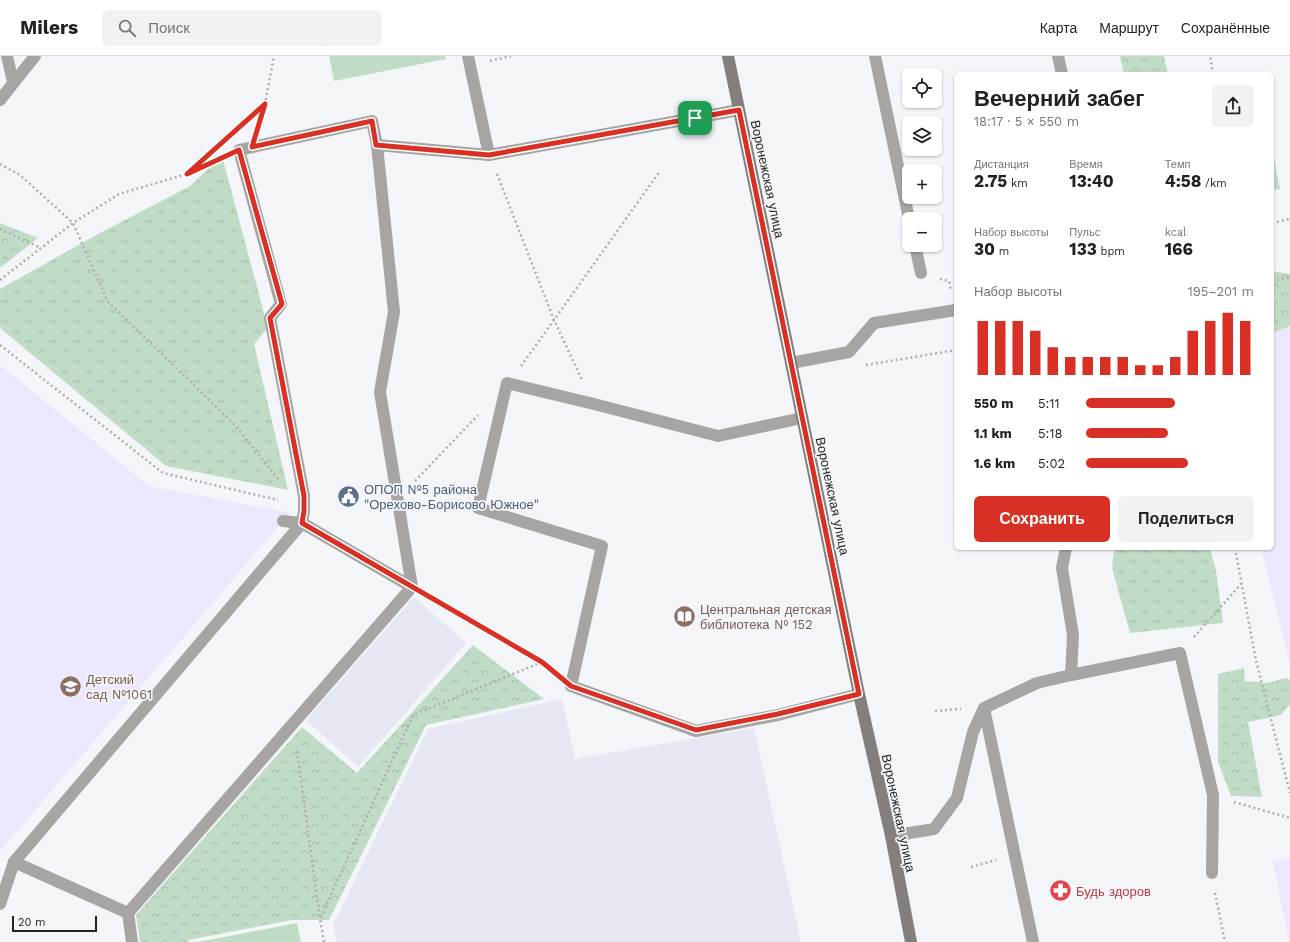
<!DOCTYPE html>
<html lang="ru">
<meta charset="utf-8">
<style>
:root{--surface:#fff;--page:#f2f2f2;--text:#222;--muted:#767676;--line:#e0e0e0;--accent:#d93025}
body{margin:0;font-family:"Work Sans",sans-serif;background:var(--page);color:var(--text);height:100vh;display:flex;flex-direction:column;font-size:15px;white-space:nowrap}
*{box-sizing:border-box;margin:0}
p{font-size:13px;color:var(--muted)}
.icon{flex:none;width:22px;height:22px;fill:none;stroke:currentColor;stroke-width:2;stroke-linecap:round;stroke-linejoin:round}
.map{position:relative;flex:1;overflow:hidden}
.sheet{position:absolute;left:954px;top:16px;width:320px;height:478px;display:flex;flex-direction:column;background:var(--surface);border-radius:6px;box-shadow:0 1px 3px #0004}
.sheet>*{flex:none}
.fabs{position:absolute;left:902px;top:12px;display:grid;gap:8px}
.fabs a{display:grid;place-items:center;width:40px;height:40px;border-radius:6px;background:var(--surface);box-shadow:0 1px 3px #0004;font-size:20px}
.scale{position:absolute;left:12px;bottom:10px;width:85px;box-sizing:border-box;padding-left:4px;border:2px solid #232325;border-top:0;font-size:11px;line-height:14px;white-space:nowrap;color:#232325;-webkit-text-stroke:3px #f4f5f9;paint-order:stroke}
.pin{position:absolute;display:grid;place-items:center;width:34px;height:34px;color:#fff;margin:-17px;border-radius:8px;box-shadow:0 2px 6px #0006}
.round{display:grid;place-items:center;flex:none;width:42px;height:42px;border-radius:6px;background:var(--page)}
.headline{display:flex;align-items:center;justify-content:space-between;height:68px;padding:0 20px}
h1{font-size:22px;font-weight:700;line-height:30px}
.stats{display:grid;grid-template-columns:repeat(3,1fr);gap:6px;height:68px;padding:4px 20px}
.stats div{display:grid;align-content:center}
.stats b{font-size:17px;font-weight:700}
.stats small{font-size:11px;font-weight:400}
.stats p{font-size:11px}
.chart{height:112px;padding:8px 20px}
.chart p{display:flex;justify-content:space-between}
.chart svg{width:100%;height:72px;margin-top:4px;stroke:var(--accent);stroke-width:6}
.action{display:flex;gap:8px;margin-top:auto;padding:8px 20px}
.action a{flex:1;height:46px;border-radius:6px;background:var(--accent);color:#fff;font-size:16px;font-weight:700;line-height:46px;text-align:center}
.action a+a{background:var(--page);color:var(--text)}
ul{padding:0 20px;list-style:none;font-size:13px}
li{display:grid;grid-template-columns:64px 48px 1fr;align-items:center;height:30px}
li i{height:10px;border-radius:5px;background:var(--accent)}
header{display:flex;align-items:center;gap:24px;box-sizing:border-box;height:56px;padding:0 20px;background:var(--surface);border-bottom:1px solid var(--line)}
header strong{font-size:19px}
nav{display:flex;gap:22px;margin-inline-start:auto;font-size:14px}
.search{width:280px;height:36px;background:var(--page);display:flex;align-items:center;gap:10px;box-sizing:border-box;padding:0 14px;border-radius:6px;color:var(--muted);font-size:15px}
.map>svg:first-child{display:block}
.built{fill:#e5e8f3}
.education{fill:#ebe8fe}
.grass{fill:url(#grass-tufts)}
.forest{fill:url(#forest-crowns)}
.pitch{fill:#c1dcc6}
.lines{fill:none;stroke-linecap:round;stroke-linejoin:round}
.path{stroke:#aeaeb2;stroke-width:2.5;stroke-dasharray:2 3;stroke-linecap:butt}
.lane{stroke:#a7a5a4;stroke-width:12}
.secondary{stroke:#827f7e;stroke-width:12}
.route-casing{stroke:#fff;stroke-width:8}
.route{stroke:#d93025;stroke-width:5}
.labels{text-anchor:middle;stroke-width:3.5;stroke-linejoin:round;paint-order:stroke}
.street-label{font-size:13px;fill:#232325;stroke:#f4f5f9}
.service-label{font-size:13px;fill:#4e5e75;stroke:#f4f5f9;text-anchor:start}
.education-label{font-size:13px;fill:#785e54;stroke:#f4f5f9;text-anchor:start}
.health-label{font-size:13px;fill:#be3a42;stroke:#f4f5f9;text-anchor:start}
</style>
<header>
<strong>Milers</strong>
<div class="search"><svg class="icon" aria-label="search" viewBox="0 0 24 24"><circle cx="10" cy="10" r="6"/><path d="M15 15l6 6"/></svg>Поиск</div>
<nav><a>Карта</a><a>Маршрут</a><a>Сохранённые</a></nav>
</header>
<div class="map">
<svg width="1290" height="886" viewBox="0 0 1290 886">
<defs>
<pattern id="grass-tufts" width="24" height="20" patternUnits="userSpaceOnUse"><rect width="24" height="20" fill="#c1dcc6"/><path d="M3 7l-1-3M5 7V3M7 7l1-3M15 17l-1-3M17 17v-4M19 17l1-3" fill="none" stroke="#a6bcaa"/></pattern>
<pattern id="forest-crowns" width="20" height="18" patternUnits="userSpaceOnUse"><rect width="20" height="18" fill="#c1dcc6"/><path d="M2 6a3 3 0 1 1 6 0M12 15a3 3 0 1 1 6 0" fill="none" stroke="#a6bcaa"/></pattern>
</defs>
<rect width="100%" height="100%" fill="#f4f5f9"/>
<!-- built -->
<g class="built">
<path d="M 414,541 L 466,587 L 358,711 L 306,664 Z"/>
<path d="M 562,643 L 575,703 L 754,672 L 801,886 L 337,886 L 333,869 L 428,673 Z"/>
</g>
<!-- education -->
<g class="education">
<path d="M 1290,233 L 1290,608 L 1261,492 L 1272,492 L 1272,236 Z"/>
<path d="M 0,309 L 149,430 L 290,457 L 0,795 Z"/>
<path d="M 1290,802 L 1290,886 L 1289,886 L 1273,806 Z"/>
</g>
<!-- grass -->
<g class="grass">
<path d="M 222,100 L 268,272 L 254,288 L 288,434 L 166,410 L 0,272 L 0,233 L 100,177 L 190,130 Z"/>
<path d="M 1114,492 L 1210,492 L 1216,514 L 1223,567 L 1130,577 L 1112,512 Z"/>
</g>
<!-- forest -->
<g class="forest">
<path d="M 1120,0 L 1164,0 L 1168,18 L 1124,18 Z"/>
<path d="M 0,167 L 38,182 L 0,212 Z"/>
<path d="M 1272,215 L 1290,218 L 1290,270 L 1272,277 Z"/>
<path d="M 473,589 L 544,643 L 426,669 L 329,864 L 292,864 L 188,884 L 188,886 L 140,886 L 136,859 L 302,671 L 357,717 Z"/>
<path d="M 1244,612 L 1245,625 L 1267,627 L 1286,622 L 1290,624 L 1290,648 L 1281,659 L 1248,666 L 1262,741 L 1231,740 L 1218,706 L 1218,618 Z"/>
</g>
<!-- pitch -->
<g class="pitch">
<path d="M 329,0 L 445,0 L 446,3 L 334,25 Z"/>
<path d="M 1272,91 L 1280,133 L 1272,134 Z"/>
<path d="M 297,867 L 301,886 L 198,886 Z"/>
</g>
<g class="lines">
<!-- path -->
<g class="path">
<path d="M 490,5 L 511,0"/>
<path d="M 1210,18 L 1212,12 L 1210,0"/>
<path d="M 259,68 L 265,48 L 274,0"/>
<path d="M 238,72 L 265,48"/>
<path d="M 0,108 L 20,119 L 73,167 L 108,246 L 235,369 L 279,424"/>
<path d="M 190,115 L 219,89"/>
<path d="M 497,118 L 554,264 L 582,324"/>
<path d="M 1272,167 L 1290,163"/>
<path d="M 0,173 L 41,192"/>
<path d="M 940,223 L 949,225 L 951,235"/>
<path d="M 0,224 L 73,167 L 119,138 L 187,118 L 221,102"/>
<path d="M 1272,225 L 1290,221"/>
<path d="M 0,289 L 163,417 L 278,444"/>
<path d="M 866,309 L 956,294"/>
<path d="M 521,310 L 554,264 L 660,115"/>
<path d="M 415,425 L 478,359"/>
<path d="M 1235,492 L 1256,605 L 1290,737"/>
<path d="M 430,541 L 542,606 L 553,615"/>
<path d="M 1194,581 L 1241,528"/>
<path d="M 935,655 L 961,653"/>
<path d="M 297,695 L 320,863"/>
<path d="M 1234,746 L 1290,762"/>
<path d="M 971,811 L 996,804"/>
<path d="M 1215,837 L 1225,886"/>
<path d="M 324,886 L 320,863 L 413,659 L 542,606"/>
</g>
<!-- lane -->
<g class="lane">
<path d="M 7,0 L 13,26"/>
<path d="M 468,0 L 489,99"/>
<path d="M 875,0 L 909,163"/>
<path d="M 1058,0 L 1062,18"/>
<path d="M 0,44 L 35,0"/>
<path d="M 915,189 L 921,217"/>
<path d="M 791,307 L 849,296 L 874,267 L 956,254"/>
<path d="M 802,362 L 718,380 L 594,348 L 507,327 L 478,452 L 602,490 L 571,630 L 696,675 L 778,659 L 859,638"/>
<path d="M 283,465 L 302,467 L 412,531"/>
<path d="M 1071,619 L 1180,597 L 1213,739 L 1212,817"/>
<path d="M 984,652 L 1033,886"/>
<path d="M 891,780 L 934,773 L 957,742 L 973,676 L 984,652 L 1037,627 L 1071,619 L 1073,579 L 1062,512 L 1066,492"/>
<path d="M 14,806 L 128,857"/>
<path d="M 0,848 L 14,806 L 302,467 L 304,455 L 304,440 L 270,262 L 281,248 L 239,94 L 372,65 L 377,89"/>
<path d="M 132,886 L 128,857 L 412,531 L 380,336 L 394,256 L 377,89 L 489,99 L 739,54"/>
</g>
<!-- secondary -->
<path class="secondary" d="M 728,0 L 859,638 L 891,780 L 911,886"/>
</g>
<g class="lines">
<defs>
<path id="route" d="M 265,48 L 252,91 L 372,65 L 376,89 L 489,99 L 739,54 L 859,638 L 778,658 L 696,674 L 571,630 L 542,606 L 302,467 L 304,455 L 304,440 L 270,262 L 282,248 L 239,94 L 187,118 Z"/>
</defs>
<!-- route casing -->
<use href="#route" class="route-casing"/>
<!-- route -->
<use href="#route" class="route"/>
</g>
<!-- icons -->
<defs>
<symbol id="civic-disc" viewBox="-11 -11 22 22"><circle r="9.5" fill="#5c6f8a" stroke="#f4f5f9"/><path d="M-.6-6.5H3V-4.5H.6V-3L4-1V1h2V6H-6V1h2V-1L-.6-3ZM-1.2 2.5V6h2.4V2.5Z" fill="#fff"/></symbol>
<symbol id="library-disc" viewBox="-11 -11 22 22"><circle r="9.5" fill="#8d6e63" stroke="#f4f5f9"/><path d="M-6-4Q-3-5.5-.7-3.5V5Q-3 3-6 4ZM6-4Q3-5.5 .7-3.5V5Q3 3 6 4Z" fill="#fff"/></symbol>
<symbol id="school-disc" viewBox="-11 -11 22 22"><circle r="9.5" fill="#8d6e63" stroke="#f4f5f9"/><path d="M0-5L7-2L0 1L-7-2ZM-4 1L0 2.5L4 1V4Q0 6-4 4Z" fill="#fff"/></symbol>
<symbol id="pharmacy-disc" viewBox="-11 -11 22 22"><circle r="9.5" fill="#e0444e" stroke="#f4f5f9"/><path d="M-2-6h4v4h4v4h-4v4h-4v-4h-4v-4h4Z" fill="#fff"/></symbol>
</defs>
<g fill-rule="evenodd">
<use href="#civic-disc" x="336" y="428" width="25" height="25"/>
<use href="#library-disc" x="672" y="548" width="25" height="25"/>
<use href="#school-disc" x="58" y="618" width="25" height="25"/>
<use href="#pharmacy-disc" x="1048" y="822" width="25" height="25"/>
</g>
<g class="labels">
<!-- street labels -->
<g class="street-label">
<text transform="translate(768 123) rotate(78)" y="5">Воронежская улица</text>
<text transform="translate(833 440) rotate(78)" y="5">Воронежская улица</text>
<text transform="translate(899 757) rotate(78)" y="5">Воронежская улица</text>
</g>
<!-- service labels -->
<g class="service-label">
<text x="364" y="438">ОПОП №5 района<tspan x="364" dy="15">"Орехово-Борисово Южное"</tspan></text>
</g>
<!-- education labels -->
<g class="education-label">
<text x="700" y="558">Центральная детская<tspan x="700" dy="15">библиотека № 152</tspan></text>
<text x="86" y="628">Детский<tspan x="86" dy="15">сад №1061</tspan></text>
</g>
<!-- health labels -->
<g class="health-label">
<text x="1076" y="840">Будь здоров</text>
</g>
</g>
</svg>
<div class="fabs">
<a><svg class="icon" aria-label="locate" viewBox="0 0 24 24"><circle cx="12" cy="12" r="6"/><path d="M12 2v4M12 18v4M2 12h4M18 12h4"/></svg></a>
<a><svg class="icon" aria-label="layers" viewBox="0 0 24 24"><path d="M12 4l9 5-9 5-9-5zM3 14l9 5 9-5"/></svg></a>
<a>+</a>
<a>−</a>
</div>
<div class="scale">20 m</div>
<div class="pin" style="left:695px;top:62px;background:#1e9e55"><svg class="icon" aria-label="arrive" viewBox="0 0 24 24"><path d="M6 21V4h12l-3 4 3 4H6"/></svg></div>
<section class="sheet">
<div class="headline"><div><h1>Вечерний забег</h1><p>18:17 · 5 × 550 m</p></div><a class="round"><svg class="icon" aria-label="share" viewBox="0 0 24 24"><path d="M12 15V3M7 8l5-5 5 5M5 13v7h14v-7"/></svg></a></div>
<div class="stats">
<div><p>Дистанция</p><b>2.75<small> km</small></b></div>
<div><p>Время</p><b>13:40</b></div>
<div><p>Темп</p><b>4:58<small> /km</small></b></div>
</div>
<div class="stats">
<div><p>Набор высоты</p><b>30<small> m</small></b></div>
<div><p>Пульс</p><b>133<small> bpm</small></b></div>
<div><p>kcal</p><b>166</b></div>
</div>
<div class="chart"><p><span>Набор высоты</span>195–201 m</p>
<svg viewBox="0 0 160 44" preserveAspectRatio="none"><path d="M5 44V11M15 44V11M25 44V11M35 44V17M45 44V27M55 44V33M65 44V33M75 44V33M85 44V33M95 44V38M105 44V38M115 44V33M125 44V17M135 44V11M145 44V6M155 44V11"/></svg>
</div>
<ul>
<li><b>550 m</b>5:11<i style="width:53%"></i></li>
<li><b>1.1 km</b>5:18<i style="width:49%"></i></li>
<li><b>1.6 km</b>5:02<i style="width:61%"></i></li>
</ul>
<div class="action"><a>Сохранить</a><a>Поделиться</a></div>
</section>
</div>
